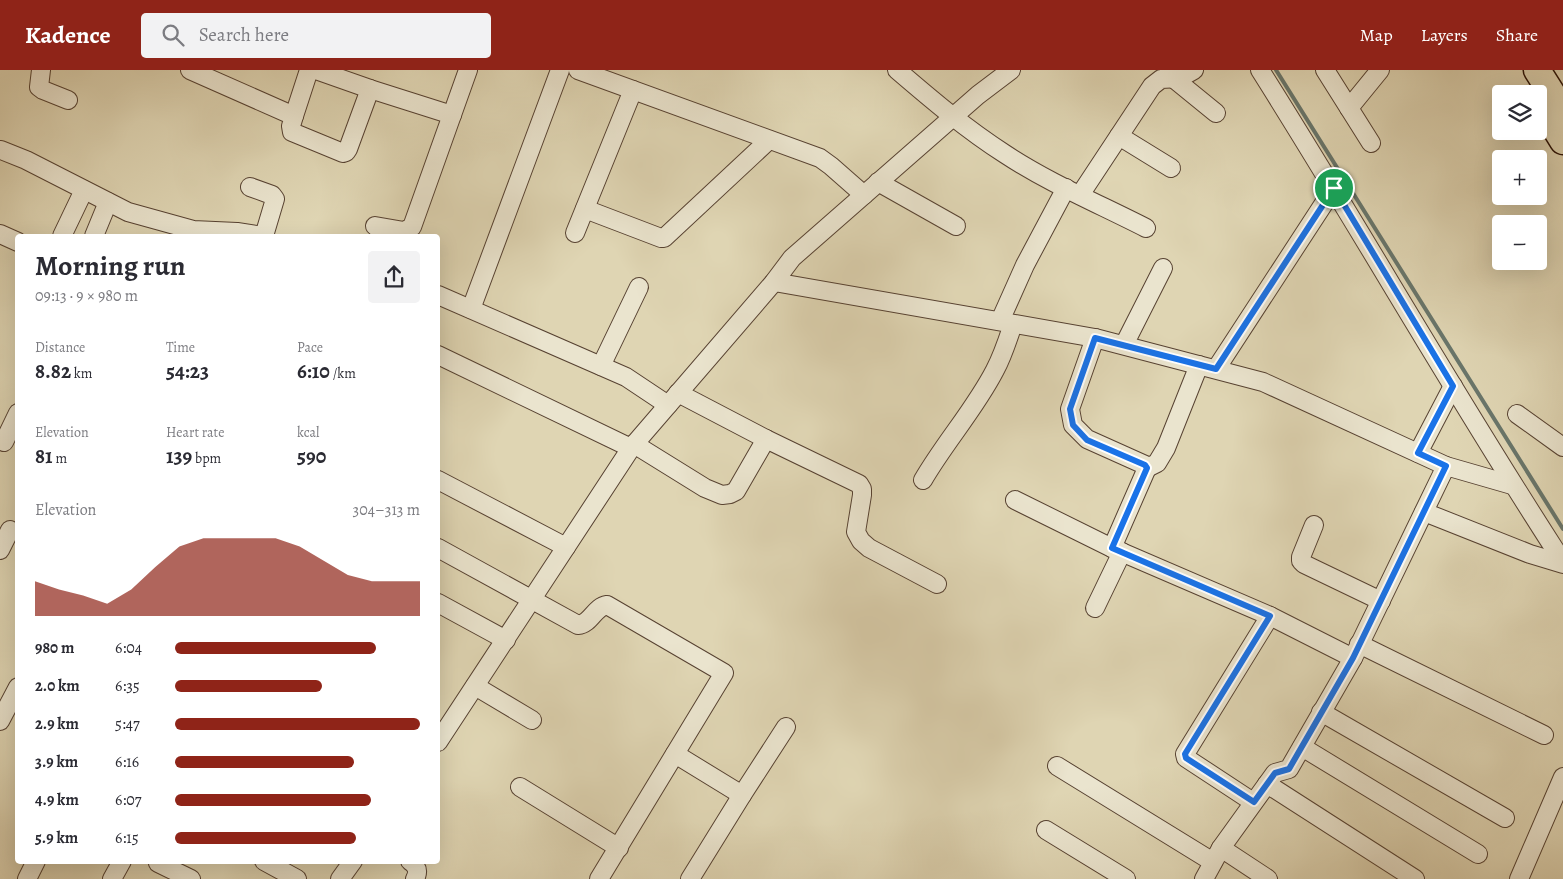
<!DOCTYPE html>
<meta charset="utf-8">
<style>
:root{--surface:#fff;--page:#f2f2f3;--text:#2b2b33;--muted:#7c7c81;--accent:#8f2418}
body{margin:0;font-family:Alegreya,serif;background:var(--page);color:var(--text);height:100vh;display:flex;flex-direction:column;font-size:19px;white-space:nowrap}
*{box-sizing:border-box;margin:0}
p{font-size:16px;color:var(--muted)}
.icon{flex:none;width:28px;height:28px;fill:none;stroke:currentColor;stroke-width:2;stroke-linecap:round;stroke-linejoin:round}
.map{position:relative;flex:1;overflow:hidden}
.sheet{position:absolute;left:15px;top:164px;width:425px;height:630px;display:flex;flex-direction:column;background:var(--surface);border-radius:5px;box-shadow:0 5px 20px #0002}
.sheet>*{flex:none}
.buttons{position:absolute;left:1492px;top:15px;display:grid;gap:10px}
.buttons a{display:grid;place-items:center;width:55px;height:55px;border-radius:5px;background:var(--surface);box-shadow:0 5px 20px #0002;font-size:25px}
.pin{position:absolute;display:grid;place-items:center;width:42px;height:42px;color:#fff;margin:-21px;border:2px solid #fff;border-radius:50%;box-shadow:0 1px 5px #0007}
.round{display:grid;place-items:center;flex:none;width:52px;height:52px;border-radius:5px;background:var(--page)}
.head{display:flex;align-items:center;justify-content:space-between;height:85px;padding:0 20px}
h1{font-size:28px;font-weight:700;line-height:38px}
.stats{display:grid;grid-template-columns:repeat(3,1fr);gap:8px;height:85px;padding:5px 20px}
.stats div{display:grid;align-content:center}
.stats b{font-size:21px;font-weight:700}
.stats small{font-size:14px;font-weight:400}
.stats p{font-size:14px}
.chart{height:140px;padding:10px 20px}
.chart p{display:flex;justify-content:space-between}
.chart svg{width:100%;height:90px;margin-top:5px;fill:var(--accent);opacity:.7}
ul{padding:0 20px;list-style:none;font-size:16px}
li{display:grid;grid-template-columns:80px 60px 1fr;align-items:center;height:38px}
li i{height:12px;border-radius:6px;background:var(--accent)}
header{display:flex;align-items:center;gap:30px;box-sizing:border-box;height:70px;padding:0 25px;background:var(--accent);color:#fff}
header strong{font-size:24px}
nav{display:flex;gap:28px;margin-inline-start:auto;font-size:18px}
.search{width:350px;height:45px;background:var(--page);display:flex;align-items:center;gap:12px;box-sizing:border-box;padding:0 18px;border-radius:5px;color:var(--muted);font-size:19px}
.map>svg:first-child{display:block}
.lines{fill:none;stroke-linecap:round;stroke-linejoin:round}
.stream{stroke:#69766b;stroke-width:4}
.minor-casing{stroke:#574232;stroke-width:20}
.highway-casing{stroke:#2a1107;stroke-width:29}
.minor{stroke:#eae4ce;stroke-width:18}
.highway{stroke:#dfd5b3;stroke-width:26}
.route-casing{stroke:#fff;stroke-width:10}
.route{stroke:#1a73e8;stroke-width:6}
</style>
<header>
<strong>Kadence</strong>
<div class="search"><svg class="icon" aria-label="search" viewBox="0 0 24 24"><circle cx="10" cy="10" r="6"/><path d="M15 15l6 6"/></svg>Search here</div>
<nav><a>Map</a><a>Layers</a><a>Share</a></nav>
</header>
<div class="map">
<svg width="1563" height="809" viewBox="0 0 1563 809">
<rect width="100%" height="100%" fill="#dfd5b3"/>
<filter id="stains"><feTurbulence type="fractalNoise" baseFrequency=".004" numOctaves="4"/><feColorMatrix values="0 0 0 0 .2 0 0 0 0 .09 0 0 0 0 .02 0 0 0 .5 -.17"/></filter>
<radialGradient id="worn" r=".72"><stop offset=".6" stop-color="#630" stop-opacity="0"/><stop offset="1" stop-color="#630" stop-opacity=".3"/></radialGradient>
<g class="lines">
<!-- stream -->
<path class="stream" d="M 1276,0 L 1563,459"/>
<defs>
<g id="minor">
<path d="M 41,0 L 39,17 L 43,20 L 68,30"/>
<path d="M 190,0 L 294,46 L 291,56 L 292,62 L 343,83 L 346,82 L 348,79 L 370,19"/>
<path d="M 316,0 L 370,19 L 452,45"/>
<path d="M 578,0 L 820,88 L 831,96 L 864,125"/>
<path d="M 897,0 C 932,30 966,59 1005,84 C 1049,113 1099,134 1146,158"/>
<path d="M 1260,0 C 1363,163 1458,331 1563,492"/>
<path d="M 1325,0 L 1371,73"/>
<path d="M 1173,8 L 1216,43"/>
<path d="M 1349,38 L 1380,0"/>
<path d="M 294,46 L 309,0"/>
<path d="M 1119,66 L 1171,98"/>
<path d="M 1,80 L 26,90 L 128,142 L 193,160 L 237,162 L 263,166"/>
<path d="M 878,112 L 956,156"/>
<path d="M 250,117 L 272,125 L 275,129 L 264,166"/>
<path d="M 1080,125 L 1152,16 L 1161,9 L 1180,8 L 1194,0"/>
<path d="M 585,139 L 661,168 L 664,168 L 769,70"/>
<path d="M 375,156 L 404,161 L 412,157 L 468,0"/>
<path d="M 575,163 L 633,20"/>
<path d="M 0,164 L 18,172"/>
<path d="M 62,166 L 84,120"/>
<path d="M 94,166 L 108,132"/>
<path d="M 774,212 L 1095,268 L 1263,312 L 1446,396 L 1512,415"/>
<path d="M 438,225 L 626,307 L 668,335"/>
<path d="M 471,239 L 560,0"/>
<path d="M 1000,251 L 1025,195 L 1066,118"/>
<path d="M 1095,268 L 1070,339 L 1073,355 L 1087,369 L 1145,395 L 1147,398 L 1112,478"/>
<path d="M 1124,275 L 1163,198"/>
<path d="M 438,285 L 631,378"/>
<path d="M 601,296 L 639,217"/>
<path d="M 1216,299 L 1334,118"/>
<path d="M 678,323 L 766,369 L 859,414 L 862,419 L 862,425 L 856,462 L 861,471 L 869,478 L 937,514"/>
<path d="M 1517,344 L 1563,377"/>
<path d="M 4,372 L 18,343"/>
<path d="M 634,374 L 705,418 L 722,425 L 730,424 L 736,421 L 766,369"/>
<path d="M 1418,383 L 1453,316"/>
<path d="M 1147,398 L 1157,393 L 1166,378 L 1199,295"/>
<path d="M 438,410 L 566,477"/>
<path d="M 923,410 C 945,372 975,339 995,300 C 1003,285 1008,269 1013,254"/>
<path d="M 1015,430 L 1112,478 L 1270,546 L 1353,588"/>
<path d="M 1424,442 L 1530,484 L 1563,494"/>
<path d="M 1314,455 L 1301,487 L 1301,491 L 1304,494 L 1381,531"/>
<path d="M 438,478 L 578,555 C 591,554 594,537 607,535 L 724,603 L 599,809"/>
<path d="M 0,480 L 10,460"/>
<path d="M 438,533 L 506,570"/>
<path d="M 1095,538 L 1122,482"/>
<path d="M 1359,574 L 1544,665"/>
<path d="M 475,616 L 532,650"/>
<path d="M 1321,642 L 1505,748"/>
<path d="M 0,651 L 18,617"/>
<path d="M 438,672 L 631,378 L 774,212 L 792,188 L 978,25 L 1011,0"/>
<path d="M 1302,677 L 1478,784"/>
<path d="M 675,684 L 742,725"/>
<path d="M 1057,696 L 1213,792"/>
<path d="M 1267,714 L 1415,809"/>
<path d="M 520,717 L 619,778"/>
<path d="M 1253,732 L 1186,688 L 1185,684 L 1270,546"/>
<path d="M 1046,760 L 1126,809"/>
<path d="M 1221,778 L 1268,809"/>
<path d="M 264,791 L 297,809"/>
<path d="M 410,791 C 417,796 419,801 415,809"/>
<path d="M 158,793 L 191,809"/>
<path d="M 27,809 L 36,791"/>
<path d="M 112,809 L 122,791"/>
<path d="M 340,809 L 353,791"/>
<path d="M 690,809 L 742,725 L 786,657"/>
<path d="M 1204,809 L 1221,778 L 1275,703 L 1289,699 L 1353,588 L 1446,396"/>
<path d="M 1519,809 L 1563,707"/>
</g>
<g id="highway">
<path d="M 1537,0 L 1563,41"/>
<path d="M 1539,32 L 1563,71"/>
</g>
</defs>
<!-- minor casing -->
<use href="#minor" class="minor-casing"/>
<!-- highway casing -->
<use href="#highway" class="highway-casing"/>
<!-- minor -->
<use href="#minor" class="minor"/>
<!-- highway -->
<use href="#highway" class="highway"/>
</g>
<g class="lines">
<defs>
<path id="route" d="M 1334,118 L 1453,316 L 1418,383 L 1446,396 L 1353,588 L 1289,699 L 1275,703 L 1254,732 L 1186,688 L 1185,684 L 1270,546 L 1112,478 L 1147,398 L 1145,395 L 1087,370 L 1073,355 L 1070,339 L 1095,268 L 1216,299 Z"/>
</defs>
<!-- route casing -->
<use href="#route" class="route-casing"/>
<!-- route -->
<use href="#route" class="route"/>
</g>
<rect width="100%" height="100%" filter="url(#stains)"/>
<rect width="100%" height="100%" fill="url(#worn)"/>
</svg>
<div class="buttons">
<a><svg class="icon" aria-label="layers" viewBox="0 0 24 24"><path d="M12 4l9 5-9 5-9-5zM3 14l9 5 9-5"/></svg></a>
<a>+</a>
<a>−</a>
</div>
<div class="pin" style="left:1334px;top:118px;background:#1e9e55"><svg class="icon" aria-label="arrive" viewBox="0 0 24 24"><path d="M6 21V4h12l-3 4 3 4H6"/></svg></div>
<section class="sheet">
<div class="head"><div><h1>Morning run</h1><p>09:13 · 9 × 980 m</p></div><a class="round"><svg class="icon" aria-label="share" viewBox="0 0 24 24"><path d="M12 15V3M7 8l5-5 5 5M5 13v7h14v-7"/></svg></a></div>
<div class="stats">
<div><p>Distance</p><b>8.82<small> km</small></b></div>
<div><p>Time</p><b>54:23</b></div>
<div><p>Pace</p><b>6:10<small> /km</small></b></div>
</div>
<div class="stats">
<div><p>Elevation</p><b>81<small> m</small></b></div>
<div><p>Heart rate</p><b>139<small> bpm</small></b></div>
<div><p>kcal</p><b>590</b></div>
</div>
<div class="chart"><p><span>Elevation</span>304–313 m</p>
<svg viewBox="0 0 160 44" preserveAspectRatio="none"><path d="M0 44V27L10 31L20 34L30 38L40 31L50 20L60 10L70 6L80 6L90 6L100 6L110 10L120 17L130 24L140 27L150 27L160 27V44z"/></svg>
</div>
<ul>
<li><b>980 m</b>6:04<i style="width:82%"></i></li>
<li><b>2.0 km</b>6:35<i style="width:60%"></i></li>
<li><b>2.9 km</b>5:47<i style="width:100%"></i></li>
<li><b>3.9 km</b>6:16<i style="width:73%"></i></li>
<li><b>4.9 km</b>6:07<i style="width:80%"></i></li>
<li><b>5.9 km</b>6:15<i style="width:74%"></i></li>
</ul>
</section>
</div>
